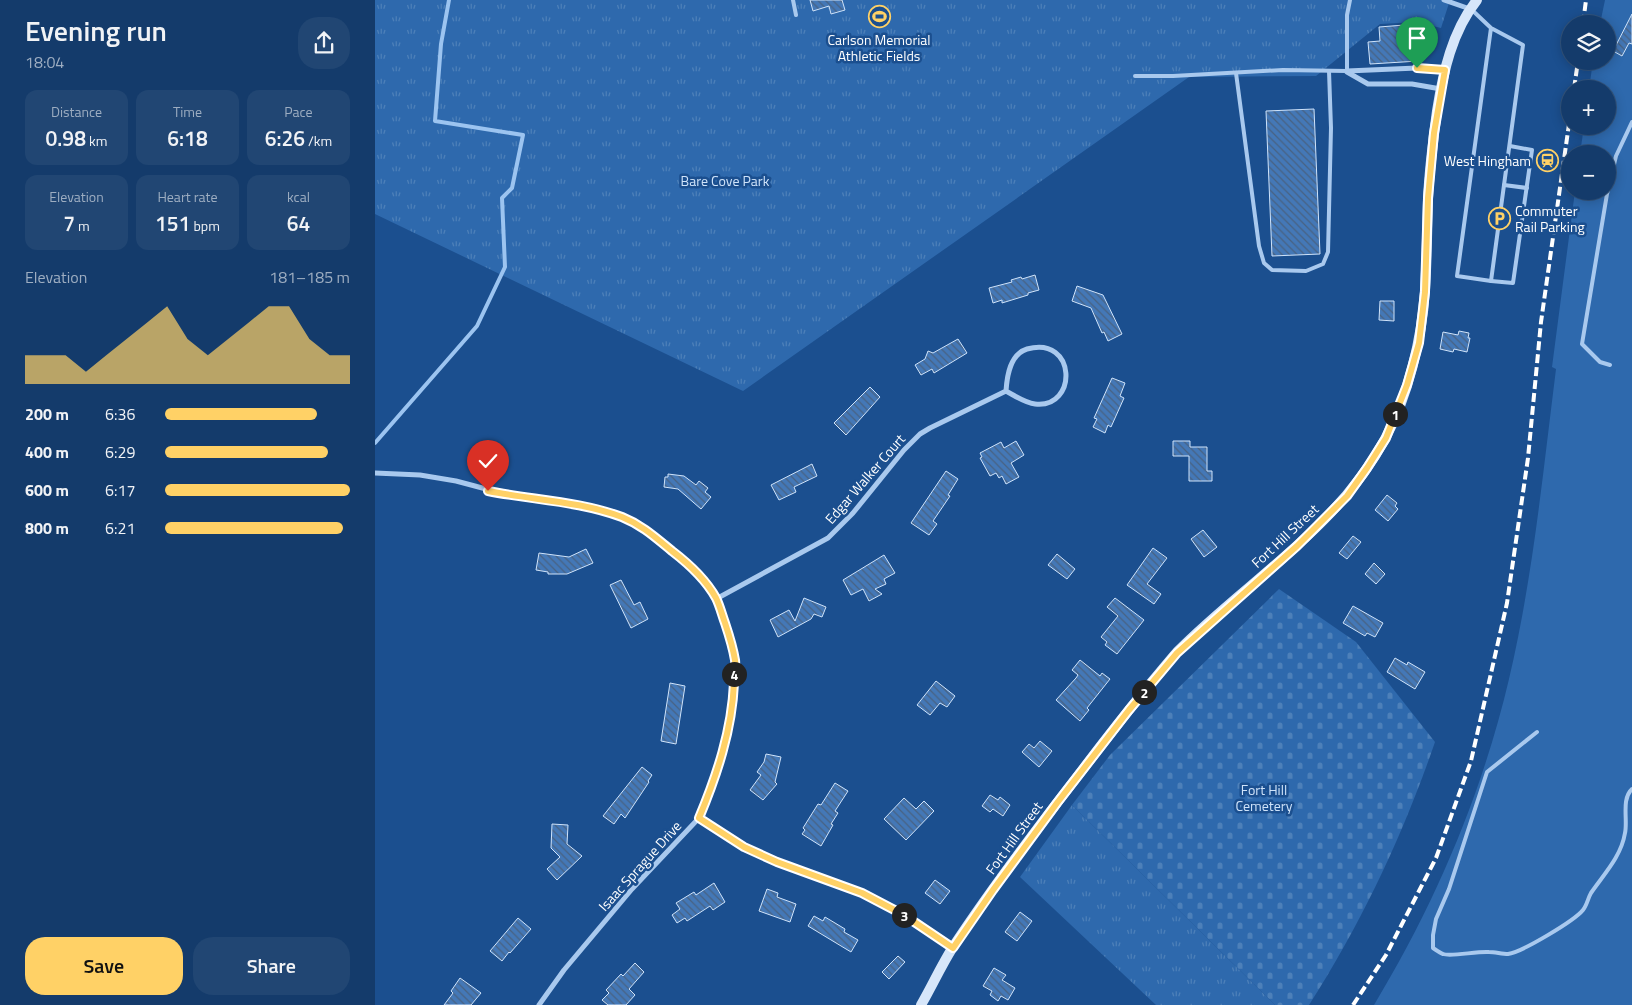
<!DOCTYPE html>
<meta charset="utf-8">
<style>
:root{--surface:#143b6b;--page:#214673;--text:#f1f3f6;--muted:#9dadc1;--line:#33557e;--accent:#ffd166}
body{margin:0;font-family:"Titillium Web",sans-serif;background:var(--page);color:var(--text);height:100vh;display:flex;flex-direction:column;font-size:19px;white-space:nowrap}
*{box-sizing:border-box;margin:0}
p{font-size:16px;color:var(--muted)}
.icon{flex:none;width:28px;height:28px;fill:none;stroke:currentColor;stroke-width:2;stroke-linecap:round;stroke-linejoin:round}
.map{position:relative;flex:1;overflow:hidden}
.details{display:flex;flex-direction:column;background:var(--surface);width:375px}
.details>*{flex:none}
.controls{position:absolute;left:1186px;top:15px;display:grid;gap:10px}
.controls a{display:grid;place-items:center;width:55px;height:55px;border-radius:50%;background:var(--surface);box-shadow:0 2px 12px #0003,0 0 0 1px var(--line);font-size:25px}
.pin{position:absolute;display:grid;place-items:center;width:42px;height:42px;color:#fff;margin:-51px -21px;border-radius:50% 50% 50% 0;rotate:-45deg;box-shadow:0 0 5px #0007}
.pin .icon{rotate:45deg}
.km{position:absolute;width:25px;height:25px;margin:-12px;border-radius:50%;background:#222;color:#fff;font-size:14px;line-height:25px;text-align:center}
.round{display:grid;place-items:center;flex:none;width:52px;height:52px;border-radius:20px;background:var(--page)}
.summary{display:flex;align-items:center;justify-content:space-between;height:85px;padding:0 25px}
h1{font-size:28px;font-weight:600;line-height:38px}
.figures{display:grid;grid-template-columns:repeat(3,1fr);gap:8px;height:85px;padding:5px 25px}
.figures div{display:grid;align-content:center;border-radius:12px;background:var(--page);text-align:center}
.figures b{font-size:21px;font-weight:600}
.figures small{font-size:14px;font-weight:400}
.figures p{font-size:14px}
.chart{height:140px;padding:10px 25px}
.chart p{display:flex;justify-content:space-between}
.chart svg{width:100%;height:90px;margin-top:5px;fill:var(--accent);opacity:.7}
.button{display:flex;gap:10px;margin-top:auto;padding:10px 25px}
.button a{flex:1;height:58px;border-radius:20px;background:var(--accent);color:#111;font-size:20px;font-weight:600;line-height:58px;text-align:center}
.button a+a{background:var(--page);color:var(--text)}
ul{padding:0 25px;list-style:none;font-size:16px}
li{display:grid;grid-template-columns:80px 60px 1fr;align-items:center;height:38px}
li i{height:12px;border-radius:6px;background:var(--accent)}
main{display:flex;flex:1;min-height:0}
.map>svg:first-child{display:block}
.grass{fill:#2e69ad}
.cemetery{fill:url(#cemetery-stones)}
.park{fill:url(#park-tufts)}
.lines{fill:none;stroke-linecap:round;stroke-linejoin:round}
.stream{stroke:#9cc4f0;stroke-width:4}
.building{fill:url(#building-back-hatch);stroke:#cfe3fa}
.lane{stroke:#a9c9ee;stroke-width:4}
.street{stroke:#a9c9ee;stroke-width:5}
.secondary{stroke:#d6e6fa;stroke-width:10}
.rail{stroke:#fff;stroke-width:4;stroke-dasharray:9 4;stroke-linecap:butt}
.route-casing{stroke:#fff;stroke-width:10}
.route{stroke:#ffd166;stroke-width:6}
.labels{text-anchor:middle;stroke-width:5;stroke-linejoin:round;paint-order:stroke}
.poi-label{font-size:14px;fill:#fff;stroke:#1b4f8f}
.park-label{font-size:14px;fill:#cfe3fa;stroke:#1b4f8f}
.street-label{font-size:14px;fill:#fff;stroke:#1b4f8f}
</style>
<main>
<section class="details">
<div class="summary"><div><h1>Evening run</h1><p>18:04</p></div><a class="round"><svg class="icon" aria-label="share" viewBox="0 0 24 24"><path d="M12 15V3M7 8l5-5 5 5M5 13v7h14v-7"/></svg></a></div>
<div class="figures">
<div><p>Distance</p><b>0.98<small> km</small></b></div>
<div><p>Time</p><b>6:18</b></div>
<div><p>Pace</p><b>6:26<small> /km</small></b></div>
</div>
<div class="figures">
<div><p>Elevation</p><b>7<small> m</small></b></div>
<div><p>Heart rate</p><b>151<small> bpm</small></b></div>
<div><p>kcal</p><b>64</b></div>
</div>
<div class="chart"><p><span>Elevation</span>181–185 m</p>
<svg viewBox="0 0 160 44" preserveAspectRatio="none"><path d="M0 44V30L10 30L20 30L30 38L40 30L50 22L60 14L70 6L80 22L90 30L100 22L110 14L120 6L130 6L140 22L150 30L160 30V44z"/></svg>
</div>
<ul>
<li><b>200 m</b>6:36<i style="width:82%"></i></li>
<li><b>400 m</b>6:29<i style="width:88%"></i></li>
<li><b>600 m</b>6:17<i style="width:100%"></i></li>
<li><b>800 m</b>6:21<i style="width:96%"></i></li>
</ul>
<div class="button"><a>Save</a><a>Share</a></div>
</section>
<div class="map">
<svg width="1257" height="1005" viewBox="0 0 1257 1005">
<defs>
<pattern id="cemetery-stones" width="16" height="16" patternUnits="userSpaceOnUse" patternTransform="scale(1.25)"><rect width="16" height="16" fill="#2e69ad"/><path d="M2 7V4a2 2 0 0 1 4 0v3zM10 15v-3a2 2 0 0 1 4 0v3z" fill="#4d80b9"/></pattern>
<pattern id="park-tufts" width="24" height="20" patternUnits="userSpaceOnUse" patternTransform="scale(1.25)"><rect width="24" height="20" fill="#2e69ad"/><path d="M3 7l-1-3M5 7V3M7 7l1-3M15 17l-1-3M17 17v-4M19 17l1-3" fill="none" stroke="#4d80b9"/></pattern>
<pattern id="building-back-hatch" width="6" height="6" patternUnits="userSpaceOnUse" patternTransform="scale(1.25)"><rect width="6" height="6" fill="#4478b7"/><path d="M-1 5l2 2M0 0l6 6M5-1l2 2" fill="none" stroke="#486282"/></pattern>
</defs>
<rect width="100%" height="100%" fill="#1b4f8f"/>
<!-- grass -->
<path class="grass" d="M 1230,0 L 1257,0 L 1257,1005 L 999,1005 C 1060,904 1107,794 1134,679 C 1158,577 1168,472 1181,369 L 1177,367 L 1200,191 L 1232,191 L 1232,154 L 1205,154 L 1209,126 L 1232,126 L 1232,89 L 1214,89 L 1218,61 L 1232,61 L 1232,24 L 1225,24 Z"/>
<!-- cemetery -->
<path class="cemetery" d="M 904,589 L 981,642 L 1060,742 C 1028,835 987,922 934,1005 L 900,1005 L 697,805 L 735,755 Z"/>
<!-- park -->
<g class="park">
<path d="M 0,0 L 1075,0 L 1066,28 L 1042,22 L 1005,24 L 941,76 L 814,77 L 368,391 L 0,214 Z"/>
<path d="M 697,805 L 900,1005 L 781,1005 L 645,877 Z"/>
</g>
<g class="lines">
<!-- stream -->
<path class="stream" d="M 0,443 L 102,326 L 130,267 L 127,198 L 137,188 L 148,135 L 60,121 L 66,44 L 74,0"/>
</g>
<!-- building -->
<g class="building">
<path d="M 435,0 L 467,0 L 470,10 L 456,14 L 454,6 L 438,11 Z"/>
<path d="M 1257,14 L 1257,44 L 1254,43 L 1247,56 L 1238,51 Z"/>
<path d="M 1042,24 L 1044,61 L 995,64 L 993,42 L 1005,41 L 1004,27 Z"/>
<path d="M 939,109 L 945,254 L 897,256 L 891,111 Z"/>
<path d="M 660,275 L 664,290 L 653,293 L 653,295 L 627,303 L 627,300 L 618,303 L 614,288 L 637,282 L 636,280 L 646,277 L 647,279 Z"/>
<path d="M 702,286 L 728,295 L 747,334 L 733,341 L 729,332 L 727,333 L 716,308 L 697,301 Z"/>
<path d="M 1005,301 L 1019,301 L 1019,321 L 1004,320 Z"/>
<path d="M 1084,331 L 1094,333 L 1093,338 L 1095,338 L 1092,352 L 1079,349 L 1078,352 L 1065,349 L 1068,332 L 1083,335 Z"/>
<path d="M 583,339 L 592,353 L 559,373 L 557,369 L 546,375 L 540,365 L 550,359 L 553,351 L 558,353 Z"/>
<path d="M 737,378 L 750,383 L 745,396 L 749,398 L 736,427 L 733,425 L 730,433 L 718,427 L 722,419 L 719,418 Z"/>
<path d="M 495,387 L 505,397 L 471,435 L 459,423 Z"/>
<path d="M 641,441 L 649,455 L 636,463 L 644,477 L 631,484 L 627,476 L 624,478 L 621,473 L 615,476 L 605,458 L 607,457 L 605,453 L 626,442 L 629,448 Z"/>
<path d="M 798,441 L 815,441 L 815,447 L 832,447 L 832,471 L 837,471 L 837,481 L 814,481 L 814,456 L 798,456 Z"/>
<path d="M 437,464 L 442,476 L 419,487 L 421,492 L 404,500 L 396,485 Z"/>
<path d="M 571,471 L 583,479 L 573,495 L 575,496 L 558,521 L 562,524 L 554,535 L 536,523 Z"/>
<path d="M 293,474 L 309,476 L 321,485 L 324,481 L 333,488 L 330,492 L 336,497 L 326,509 L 303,489 L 289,487 L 290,477 L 293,477 Z"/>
<path d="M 1012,495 L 1022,503 L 1020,506 L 1023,509 L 1013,521 L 1000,510 Z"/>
<path d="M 828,530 L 842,547 L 829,557 L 816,539 Z"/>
<path d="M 978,536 L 986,542 L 972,559 L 964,553 Z"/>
<path d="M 778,548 L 792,558 L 772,584 L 786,594 L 779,604 L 752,585 Z"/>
<path d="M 211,549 L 218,563 L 192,574 L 173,574 L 173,572 L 161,570 L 164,553 L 194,557 Z"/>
<path d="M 682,554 L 700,569 L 692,579 L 673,565 Z"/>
<path d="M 509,555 L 520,573 L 509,579 L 511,584 L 500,589 L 507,594 L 494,601 L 488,589 L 476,595 L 468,580 Z"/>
<path d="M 999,563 L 1010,574 L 1001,584 L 990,574 Z"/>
<path d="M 246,580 L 259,605 L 265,602 L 273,619 L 256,628 L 235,585 Z"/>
<path d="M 429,598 L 451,607 L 447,617 L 439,614 L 436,619 L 403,637 L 395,620 L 414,610 L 420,621 Z"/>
<path d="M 740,598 L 769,620 L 742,654 L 730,645 L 732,642 L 726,637 L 743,616 L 732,607 Z"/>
<path d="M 978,606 L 1008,623 L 1000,637 L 992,633 L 990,636 L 968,623 Z"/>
<path d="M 1020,658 L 1032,665 L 1033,662 L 1050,672 L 1040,689 L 1012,672 Z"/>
<path d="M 705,660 L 725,676 L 727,673 L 735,679 L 712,708 L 714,710 L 705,721 L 681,700 L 701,678 L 703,675 L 697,670 Z"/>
<path d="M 561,681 L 580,696 L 572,707 L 565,703 L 555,715 L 542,705 Z"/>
<path d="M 295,683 L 310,686 L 301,744 L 286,741 Z"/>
<path d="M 665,741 L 677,751 L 664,767 L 647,752 L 654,744 L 659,748 Z"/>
<path d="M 391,754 L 406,757 L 400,782 L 402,784 L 388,800 L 375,790 L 386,775 L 382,772 L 389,762 Z"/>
<path d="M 267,767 L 277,775 L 273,781 L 274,782 L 250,818 L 246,814 L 239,824 L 228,816 Z"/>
<path d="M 460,783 L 473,791 L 460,811 L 463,813 L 456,824 L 458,825 L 446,846 L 427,834 L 430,830 L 428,828 L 443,804 L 446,805 Z"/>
<path d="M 615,795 L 623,800 L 625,797 L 635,805 L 628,816 L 618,809 L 615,812 L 607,806 Z"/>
<path d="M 529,798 L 541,809 L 549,801 L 559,811 L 531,840 L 509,819 Z"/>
<path d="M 177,824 L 193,825 L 192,844 L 207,856 L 182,880 L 172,869 L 185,857 L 176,848 Z"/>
<path d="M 560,880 L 575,891 L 565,904 L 550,893 Z"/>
<path d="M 339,883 L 350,902 L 338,910 L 335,906 L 312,921 L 310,918 L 302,923 L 297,915 L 305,909 L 301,903 L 319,892 L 321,895 Z"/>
<path d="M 392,889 L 403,893 L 402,897 L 421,904 L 415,922 L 384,911 Z"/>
<path d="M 645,912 L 657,921 L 642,941 L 630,932 Z"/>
<path d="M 439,916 L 448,921 L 450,917 L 470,929 L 469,932 L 483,940 L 476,952 L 433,926 Z"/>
<path d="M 143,918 L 156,929 L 135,953 L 134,952 L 127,961 L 115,951 Z"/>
<path d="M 523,956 L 530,962 L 514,979 L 507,972 Z"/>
<path d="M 260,963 L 269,972 L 254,989 L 260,995 L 251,1005 L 233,1005 L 227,1000 L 234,993 L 231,990 L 246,974 L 248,976 Z"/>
<path d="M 619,968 L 631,975 L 627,980 L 640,988 L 633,1000 L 626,996 L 623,1001 L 615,995 L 617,991 L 608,986 Z"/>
<path d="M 85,978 L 106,993 L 96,1005 L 69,1005 L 78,993 L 76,991 Z"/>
</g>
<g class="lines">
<!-- lane -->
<g class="lane">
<path d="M 418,0 L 421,15"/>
<path d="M 1097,10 L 1116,28 L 1148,45 L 1116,281 L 1082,276 L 1116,28"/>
<path d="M 861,73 L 884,246 L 889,263 L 897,270 L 931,271 L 948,264 L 953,252 L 956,128 L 954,71"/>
<path d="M 760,76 L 798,76 L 908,70 L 972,71 L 972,15 L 975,0"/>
<path d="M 1129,185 L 1152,188"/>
<path d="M 1116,281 L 1138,283 L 1157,150 L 1135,146"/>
<path d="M 1235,365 L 1225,362 L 1207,344 L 1232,194 L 1241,156 L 1257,122"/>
<path d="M 1162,732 L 1112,772 L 1074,889 L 1061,919 L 1058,935 L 1058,948 C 1061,950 1065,953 1068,954 C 1076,957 1102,951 1114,952 C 1120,952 1127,954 1133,954 C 1147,952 1199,921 1208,910 C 1212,905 1213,898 1216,893 C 1229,874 1246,857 1250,833 C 1253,820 1246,799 1257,789"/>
</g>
<!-- street -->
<g class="street">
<path d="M 1069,0 L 1095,9"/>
<path d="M 972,71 L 1042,68 L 1070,70"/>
<path d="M 972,72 L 993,84 L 1037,84 L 1066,89"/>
<path d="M 0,473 L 45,475 L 81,481 L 130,494 L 202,505 L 234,513 L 263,524 L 301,553 L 324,575 L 341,599 L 353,633 L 360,660 L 359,696 L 352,732 L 344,766 L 324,818 L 257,889 L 189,970 L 164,1005"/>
<path d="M 341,599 L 453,538 L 478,513 L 529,450 L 545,434 L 555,428 L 631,391 C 640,396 650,403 660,404 C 703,409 702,335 652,349 C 635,354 632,376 631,391"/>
<path d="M 324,818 L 369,847 L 402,863 L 487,893 L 529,915 L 578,948"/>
</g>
<!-- secondary -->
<path class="secondary" d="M 546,1005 C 557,986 566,966 578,947 C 618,886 663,827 708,769 C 730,740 752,712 775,684 C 784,674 793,662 802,652 C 871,582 962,529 1010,439 C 1033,396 1047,339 1050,290 C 1052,260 1052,230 1053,200 C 1054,171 1058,141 1062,111 C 1068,73 1077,31 1102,0"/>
<!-- rail -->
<g class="rail">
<path d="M 1208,24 L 1211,0"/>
<path d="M 1199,89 L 1203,61"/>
<path d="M 978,1005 L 1011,955 L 1061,858 L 1096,761 L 1132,603 L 1153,458 L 1166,322 L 1195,117"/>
</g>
</g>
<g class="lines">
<defs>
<path id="route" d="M 113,491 C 158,500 204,501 247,517 C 267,525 281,538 297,551 C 314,564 331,580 341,598 C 345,606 347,615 350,623 C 354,635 358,648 360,660 C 361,667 359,675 359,683 C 357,730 342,775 324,818 L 369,847 L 402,862 L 487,893 L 529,915 L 578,948 L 618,890 L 682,803 L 754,710 L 802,653 L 922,546 L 972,496 L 992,468 L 1011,438 L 1032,385 L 1044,343 L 1050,292 L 1053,198 L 1059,133 L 1070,70 L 1042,68"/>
</defs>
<!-- route casing -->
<use href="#route" class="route-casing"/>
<!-- route -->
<use href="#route" class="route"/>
</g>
<!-- icons -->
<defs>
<symbol id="stadium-ring" viewBox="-11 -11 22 22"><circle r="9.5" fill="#1b4f8f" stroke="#ffd166" stroke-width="1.5"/><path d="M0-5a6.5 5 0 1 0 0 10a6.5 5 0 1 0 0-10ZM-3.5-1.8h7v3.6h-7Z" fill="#ffd166"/></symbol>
<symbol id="station-ring" viewBox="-11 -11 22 22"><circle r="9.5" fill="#1b4f8f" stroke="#ffd166" stroke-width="1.5"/><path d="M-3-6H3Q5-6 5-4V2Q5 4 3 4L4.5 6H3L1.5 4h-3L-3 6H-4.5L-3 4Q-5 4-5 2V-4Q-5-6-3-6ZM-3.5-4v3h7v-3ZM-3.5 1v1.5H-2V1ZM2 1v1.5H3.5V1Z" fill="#ffd166"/></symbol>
<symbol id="parking-ring" viewBox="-11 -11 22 22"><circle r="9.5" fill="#1b4f8f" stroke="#ffd166" stroke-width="1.5"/><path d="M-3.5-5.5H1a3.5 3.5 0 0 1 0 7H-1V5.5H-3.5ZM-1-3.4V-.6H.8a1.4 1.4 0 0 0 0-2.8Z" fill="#ffd166"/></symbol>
</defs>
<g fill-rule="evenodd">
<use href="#stadium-ring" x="492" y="4" width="25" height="25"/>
<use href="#station-ring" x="1160" y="148" width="25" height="25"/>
<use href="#parking-ring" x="1112" y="206" width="25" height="25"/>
</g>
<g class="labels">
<!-- poi labels -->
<g class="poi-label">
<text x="504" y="45">Carlson Memorial<tspan x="504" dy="16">Athletic Fields</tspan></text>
<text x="1156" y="166" text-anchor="end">West Hingham</text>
<text x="1140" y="216" text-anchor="start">Commuter<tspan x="1140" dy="16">Rail Parking</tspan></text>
</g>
<!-- park labels -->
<g class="park-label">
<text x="350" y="186">Bare Cove Park</text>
<text x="889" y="795">Fort Hill<tspan x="889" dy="16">Cemetery</tspan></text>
</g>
<!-- street labels -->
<g class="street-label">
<text transform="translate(490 479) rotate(-49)" y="5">Edgar Walker Court</text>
<text transform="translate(910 536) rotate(-43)" y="5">Fort Hill Street</text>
<text transform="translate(639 838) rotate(-54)" y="5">Fort Hill Street</text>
<text transform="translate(265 866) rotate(-48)" y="5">Isaac Sprague Drive</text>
</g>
</g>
</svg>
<div class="controls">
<a><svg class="icon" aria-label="layers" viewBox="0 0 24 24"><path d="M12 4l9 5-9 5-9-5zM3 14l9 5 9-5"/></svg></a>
<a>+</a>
<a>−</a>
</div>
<div class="pin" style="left:1042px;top:68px;background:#1e9e55"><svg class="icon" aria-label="arrive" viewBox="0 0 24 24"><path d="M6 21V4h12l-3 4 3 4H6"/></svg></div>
<div class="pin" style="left:113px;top:491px;background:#d93025"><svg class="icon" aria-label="check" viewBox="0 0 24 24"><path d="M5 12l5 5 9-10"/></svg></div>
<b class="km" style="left:1020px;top:414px">1</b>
<b class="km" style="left:769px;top:692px">2</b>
<b class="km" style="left:529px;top:915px">3</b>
<b class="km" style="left:359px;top:674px">4</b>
</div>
</main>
